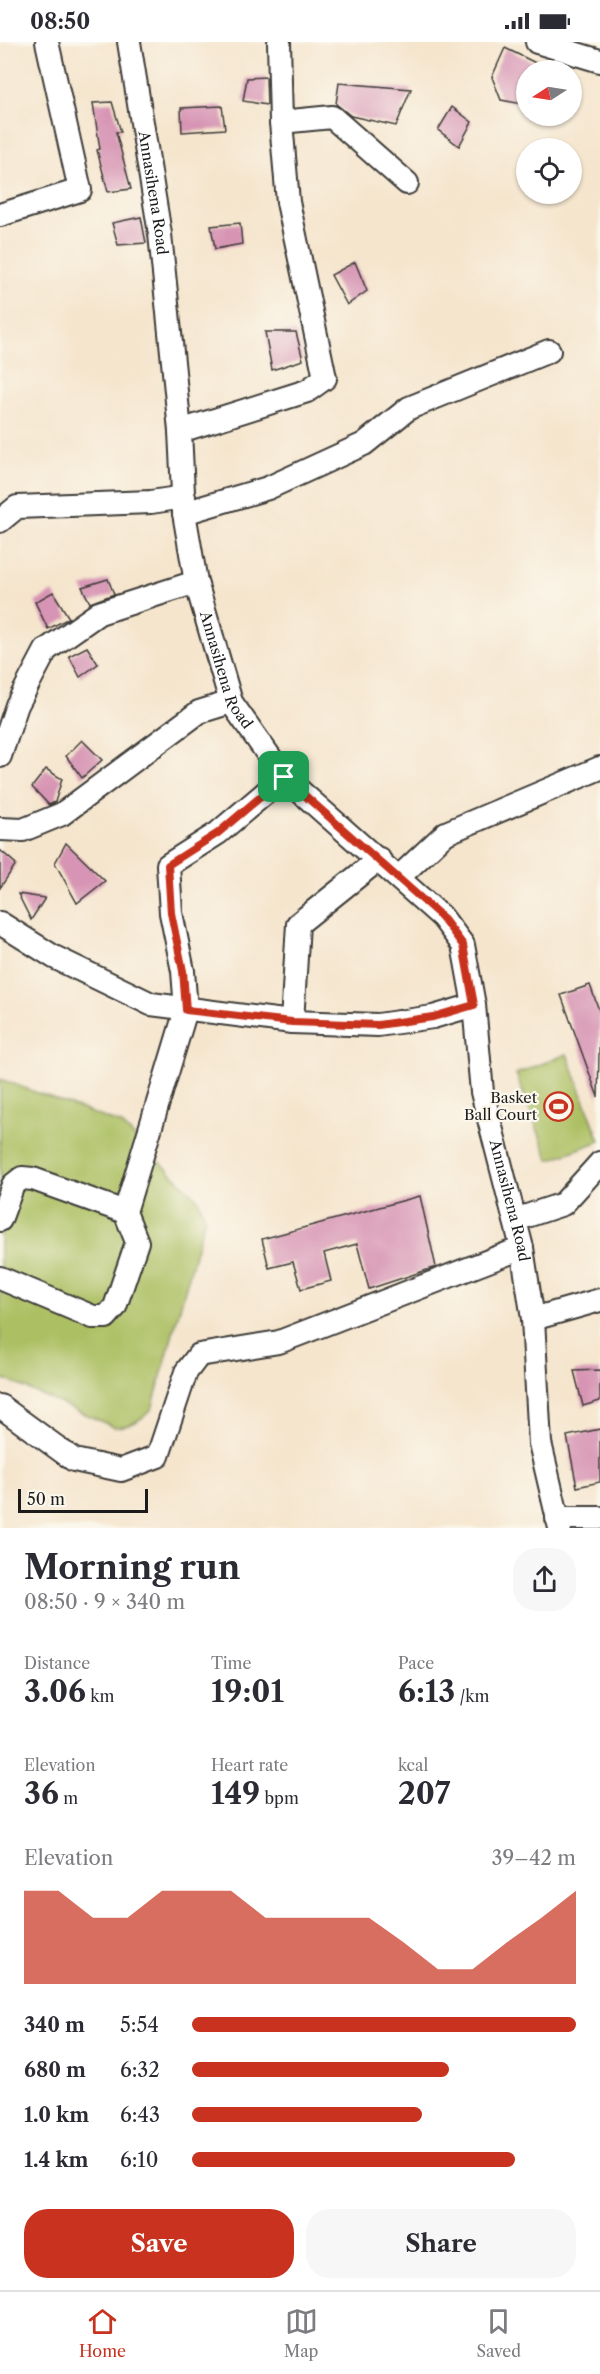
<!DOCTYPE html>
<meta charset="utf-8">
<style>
:root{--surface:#fff;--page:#f7f7f7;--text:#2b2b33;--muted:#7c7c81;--line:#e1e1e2;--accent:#c8321e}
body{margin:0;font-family:"Libre Caslon Text",serif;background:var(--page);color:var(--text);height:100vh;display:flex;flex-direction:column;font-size:22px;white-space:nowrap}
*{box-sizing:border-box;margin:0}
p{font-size:20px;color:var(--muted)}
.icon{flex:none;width:33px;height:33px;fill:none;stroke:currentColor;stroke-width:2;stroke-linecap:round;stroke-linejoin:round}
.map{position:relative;height:1486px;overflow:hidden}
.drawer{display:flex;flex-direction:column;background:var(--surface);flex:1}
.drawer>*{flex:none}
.needle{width:39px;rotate:258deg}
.buttons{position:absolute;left:516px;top:18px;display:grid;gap:12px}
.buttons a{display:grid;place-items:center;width:66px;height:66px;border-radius:50%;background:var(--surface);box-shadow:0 2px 4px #0004;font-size:30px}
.scale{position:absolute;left:18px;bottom:15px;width:130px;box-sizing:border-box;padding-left:6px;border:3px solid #1c1c1c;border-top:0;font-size:16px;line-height:21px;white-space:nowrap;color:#1c1c1c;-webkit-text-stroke:4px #fbf7ec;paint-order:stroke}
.pin{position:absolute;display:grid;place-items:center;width:51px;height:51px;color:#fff;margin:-26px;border-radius:12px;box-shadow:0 3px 9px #0006}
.round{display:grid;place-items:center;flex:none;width:63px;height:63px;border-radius:24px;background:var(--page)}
.summary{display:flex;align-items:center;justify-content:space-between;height:102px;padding:0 24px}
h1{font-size:33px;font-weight:700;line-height:45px}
.figures{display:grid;grid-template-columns:repeat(3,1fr);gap:9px;height:102px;padding:6px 24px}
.figures div{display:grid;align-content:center}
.figures b{font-size:30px;font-weight:700}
.figures small{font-size:16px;font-weight:400}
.figures p{font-size:16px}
.chart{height:168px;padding:12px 24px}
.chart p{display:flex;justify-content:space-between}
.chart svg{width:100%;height:108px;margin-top:6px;fill:var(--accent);opacity:.7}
.primary-button{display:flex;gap:12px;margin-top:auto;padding:12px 24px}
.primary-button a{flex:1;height:69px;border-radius:24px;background:var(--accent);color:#fff;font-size:24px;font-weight:700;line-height:69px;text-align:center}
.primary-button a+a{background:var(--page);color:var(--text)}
ul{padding:0 24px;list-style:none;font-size:20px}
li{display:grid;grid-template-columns:96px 72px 1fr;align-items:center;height:45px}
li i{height:15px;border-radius:8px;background:var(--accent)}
.status{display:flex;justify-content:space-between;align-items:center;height:42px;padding:0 30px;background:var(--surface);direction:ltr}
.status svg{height:16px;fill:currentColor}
.tab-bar{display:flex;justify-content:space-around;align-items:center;height:84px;border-top:2px solid var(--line);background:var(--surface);font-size:16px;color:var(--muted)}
.tab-bar a{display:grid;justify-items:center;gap:3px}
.tab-bar .selected{color:var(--accent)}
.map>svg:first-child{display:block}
.green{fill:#acbf62;stroke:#646e3f;stroke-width:1.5}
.building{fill:#d794b4}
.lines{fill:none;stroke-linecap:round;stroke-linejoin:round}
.minor-casing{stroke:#3d3a37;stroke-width:26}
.minor{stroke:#fff;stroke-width:22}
.route-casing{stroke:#fff;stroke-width:12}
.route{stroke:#c8321e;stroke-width:8}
.labels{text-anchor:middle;stroke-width:4.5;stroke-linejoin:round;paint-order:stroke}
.street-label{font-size:15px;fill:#1c1c1c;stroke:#fbf7ec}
.poi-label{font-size:15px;fill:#1c1c1c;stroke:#fbf7ec;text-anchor:end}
</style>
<div class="status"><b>08:50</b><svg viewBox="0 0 49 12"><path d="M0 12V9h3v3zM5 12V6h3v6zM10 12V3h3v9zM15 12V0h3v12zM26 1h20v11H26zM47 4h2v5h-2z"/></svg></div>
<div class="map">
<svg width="600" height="1486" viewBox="0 0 600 1486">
<rect width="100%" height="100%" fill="#fbf7ec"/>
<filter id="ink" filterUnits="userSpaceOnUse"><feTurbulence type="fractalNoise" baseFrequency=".0167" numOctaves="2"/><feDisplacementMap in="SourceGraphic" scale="12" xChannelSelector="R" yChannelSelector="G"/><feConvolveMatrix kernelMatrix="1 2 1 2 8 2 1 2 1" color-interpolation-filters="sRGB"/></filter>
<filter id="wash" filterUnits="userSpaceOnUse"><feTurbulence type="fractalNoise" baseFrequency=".008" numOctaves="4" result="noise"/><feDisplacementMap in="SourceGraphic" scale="24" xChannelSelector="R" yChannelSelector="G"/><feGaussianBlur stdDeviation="1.35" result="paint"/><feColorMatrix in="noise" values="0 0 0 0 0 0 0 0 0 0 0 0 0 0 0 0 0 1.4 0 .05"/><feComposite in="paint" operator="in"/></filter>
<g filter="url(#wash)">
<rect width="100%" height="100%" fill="#f5e5cd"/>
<!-- green -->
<g class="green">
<path d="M 567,1012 L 600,1099 L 549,1118 L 516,1032 Z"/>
<path d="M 0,1037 L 121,1082 L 198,1157 L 205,1176 L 152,1367 C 140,1379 130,1385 114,1385 L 0,1335 Z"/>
</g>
<g id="blocks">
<!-- building -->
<g class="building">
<path d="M 505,6 L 550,28 L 526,28 L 526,47 L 522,62 L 501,58 L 492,35 Z"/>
<path d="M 266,35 L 267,63 L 243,59 L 247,36 Z"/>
<path d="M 339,41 L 411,47 L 396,84 L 351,74 L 336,62 Z"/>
<path d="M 112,60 L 121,90 L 116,90 L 131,147 L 108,150 L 97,108 L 100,107 L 93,61 Z"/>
<path d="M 222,64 L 225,87 L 182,90 L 181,66 Z"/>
<path d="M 452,65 L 472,80 L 459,104 L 438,88 Z"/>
<path d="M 141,175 L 146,201 L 118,203 L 112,181 Z"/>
<path d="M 240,181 L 242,202 L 215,207 L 211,184 Z"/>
<path d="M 355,220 L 367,249 L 347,263 L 331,233 Z"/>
<path d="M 265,290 L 296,290 L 303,318 L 272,328 Z"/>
<path d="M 108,537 L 114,552 L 90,561 L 82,545 Z"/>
<path d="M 53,550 L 69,576 L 48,587 L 35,560 Z"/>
<path d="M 87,605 L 98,622 L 80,635 L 69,614 Z"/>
<path d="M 82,698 L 102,718 L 82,736 L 66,714 Z"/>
<path d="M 46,727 L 62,737 L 55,760 L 49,763 L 32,745 Z"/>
<path d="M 66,801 L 105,839 L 77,861 L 55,821 Z"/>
<path d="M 0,808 L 16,822 L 0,846 Z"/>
<path d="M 18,852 L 45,856 L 31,878 Z"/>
<path d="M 590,943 L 600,971 L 598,1055 L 561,953 Z"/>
<path d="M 420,1154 L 436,1225 L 369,1247 L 357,1202 L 324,1211 L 331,1239 L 301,1247 L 293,1220 L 269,1226 L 262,1197 Z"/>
<path d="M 600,1328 L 600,1359 L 583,1364 L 574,1329 Z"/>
<path d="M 600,1387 L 600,1440 L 577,1445 L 567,1394 Z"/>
</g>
</g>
</g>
<g filter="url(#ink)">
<use href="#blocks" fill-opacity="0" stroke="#3d3a37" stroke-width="1.5"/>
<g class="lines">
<defs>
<g id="minor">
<path id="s1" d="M 129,0 L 160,192 L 180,389 L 184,471 L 196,540 L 231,660 L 284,735 L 442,875 L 463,903 L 474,963 L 482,1050 L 522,1206 L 533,1277 L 540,1401 L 560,1486"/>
<path d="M 537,0 L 600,19"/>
<path d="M 281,80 L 332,75 L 407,141"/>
<path d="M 0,173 L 80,148 L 47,0"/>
<path d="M 180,389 L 307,349 L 325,336 L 288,160 L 281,80 L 279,0"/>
<path d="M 184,471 L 268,446 L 364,402 L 409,366 L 549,309"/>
<path d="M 0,479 L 17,465 L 151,460 L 184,455"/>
<path d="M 0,714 L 17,663 L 46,608 L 99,571 L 196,540"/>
<path d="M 0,787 L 23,788 L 62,772 L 199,670 L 231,660"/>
<path d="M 399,835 L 446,791 L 600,726"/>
<path d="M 0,881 L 54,915 L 151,962 L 292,980 L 378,983 L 433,975 L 474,963"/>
<path d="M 292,980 L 298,882 L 379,817"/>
<path d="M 0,1178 L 13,1143 L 22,1136 L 33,1137 L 125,1170"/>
<path d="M 515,1178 L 563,1162 L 600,1121"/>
<path d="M 0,1236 L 93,1275 L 106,1275 L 115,1265 L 137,1200 L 125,1170 L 186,968 L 183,929 L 171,871 L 168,823 L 218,791 L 284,735"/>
<path d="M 533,1277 L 600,1258"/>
<path d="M 0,1364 L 74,1418 L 121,1428 L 158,1414 L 186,1330 L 199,1313 L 279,1300 L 522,1206"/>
<path d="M 557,1476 L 600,1476"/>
</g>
</defs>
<!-- minor casing -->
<use href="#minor" class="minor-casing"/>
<!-- minor -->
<use href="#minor" class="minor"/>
</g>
</g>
<g class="lines" filter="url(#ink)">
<defs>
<path id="route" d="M 284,735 L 442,875 L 463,903 L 474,963 L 433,975 L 378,983 L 292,980 L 186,968 L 183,929 L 171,871 L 168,823 L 218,791 Z"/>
</defs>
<!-- route casing -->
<use href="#route" class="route-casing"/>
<!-- route -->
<use href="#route" class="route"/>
</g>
<!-- icons -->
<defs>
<symbol id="stadium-ring" viewBox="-11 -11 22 22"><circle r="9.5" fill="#fbf7ec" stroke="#c8321e" stroke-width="1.5"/><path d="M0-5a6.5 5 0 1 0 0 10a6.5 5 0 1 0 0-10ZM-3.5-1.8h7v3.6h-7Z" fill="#c8321e"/></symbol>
</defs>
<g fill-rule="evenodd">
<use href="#stadium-ring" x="542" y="1048" width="33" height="33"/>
</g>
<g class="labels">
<!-- street labels -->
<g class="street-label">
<text dy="5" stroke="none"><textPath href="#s1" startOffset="153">Annasihena Road</textPath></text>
<text dy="5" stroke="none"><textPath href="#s1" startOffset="638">Annasihena Road</textPath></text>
<text dy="5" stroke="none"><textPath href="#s1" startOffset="1268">Annasihena Road</textPath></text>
</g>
<!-- poi labels -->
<g class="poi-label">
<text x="537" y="1061">Basket<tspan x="537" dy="17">Ball Court</tspan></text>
</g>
</g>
</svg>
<div class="buttons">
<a><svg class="needle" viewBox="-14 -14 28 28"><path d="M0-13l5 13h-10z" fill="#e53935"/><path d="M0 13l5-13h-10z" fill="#7c7c81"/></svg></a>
<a><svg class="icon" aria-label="locate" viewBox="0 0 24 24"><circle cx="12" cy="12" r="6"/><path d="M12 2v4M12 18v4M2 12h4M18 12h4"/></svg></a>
</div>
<div class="scale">50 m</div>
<div class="pin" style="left:284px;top:735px;background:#1e9e55"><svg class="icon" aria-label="arrive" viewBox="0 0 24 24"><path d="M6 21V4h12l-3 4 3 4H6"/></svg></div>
</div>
<section class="drawer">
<div class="summary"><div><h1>Morning run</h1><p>08:50 · 9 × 340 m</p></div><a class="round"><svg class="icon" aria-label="share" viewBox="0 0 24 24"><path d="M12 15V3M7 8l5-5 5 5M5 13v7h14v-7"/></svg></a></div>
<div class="figures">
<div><p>Distance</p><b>3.06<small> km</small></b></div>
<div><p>Time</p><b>19:01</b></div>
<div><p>Pace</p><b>6:13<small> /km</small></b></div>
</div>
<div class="figures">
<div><p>Elevation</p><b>36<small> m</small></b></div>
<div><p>Heart rate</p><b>149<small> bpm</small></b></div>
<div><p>kcal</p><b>207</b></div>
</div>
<div class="chart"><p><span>Elevation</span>39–42 m</p>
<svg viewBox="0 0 160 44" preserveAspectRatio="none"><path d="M0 44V6L10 6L20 17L30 17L40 6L50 6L60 6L70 17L80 17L90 17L100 17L110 27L120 38L130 38L140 27L150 17L160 6V44z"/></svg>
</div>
<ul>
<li><b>340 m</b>5:54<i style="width:100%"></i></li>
<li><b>680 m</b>6:32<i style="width:67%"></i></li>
<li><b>1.0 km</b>6:43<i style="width:60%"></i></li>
<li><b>1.4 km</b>6:10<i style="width:84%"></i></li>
</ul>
<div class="primary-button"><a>Save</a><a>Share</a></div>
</section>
<nav class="tab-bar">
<a class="selected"><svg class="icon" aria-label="home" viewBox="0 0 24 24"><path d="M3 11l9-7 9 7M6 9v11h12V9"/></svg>Home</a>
<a><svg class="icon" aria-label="map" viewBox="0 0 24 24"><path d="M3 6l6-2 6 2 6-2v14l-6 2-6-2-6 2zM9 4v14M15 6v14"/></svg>Map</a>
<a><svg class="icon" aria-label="saved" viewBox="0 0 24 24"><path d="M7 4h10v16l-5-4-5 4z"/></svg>Saved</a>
</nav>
